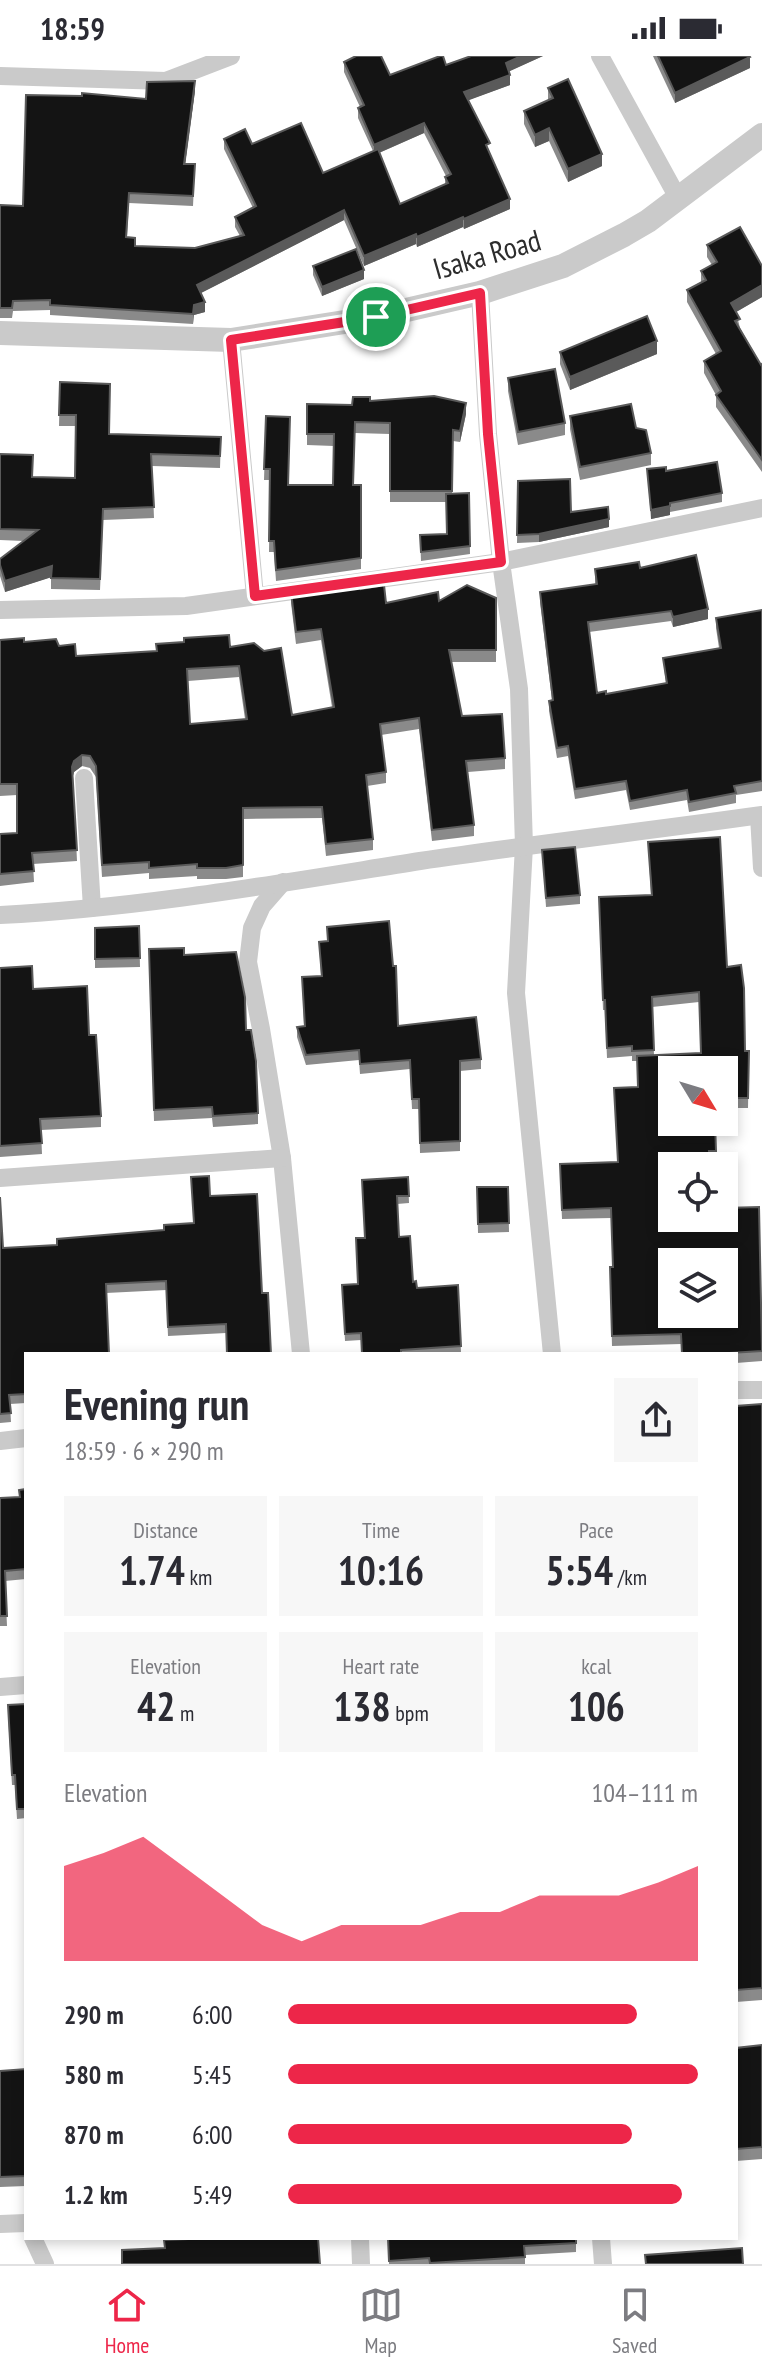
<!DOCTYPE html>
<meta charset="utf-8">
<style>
:root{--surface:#fff;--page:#f7f7f7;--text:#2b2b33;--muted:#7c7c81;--line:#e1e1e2;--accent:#ed2649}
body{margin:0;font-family:"PT Sans Narrow",sans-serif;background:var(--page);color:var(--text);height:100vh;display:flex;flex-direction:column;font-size:30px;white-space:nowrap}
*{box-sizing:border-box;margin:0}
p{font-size:26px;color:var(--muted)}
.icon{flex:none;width:44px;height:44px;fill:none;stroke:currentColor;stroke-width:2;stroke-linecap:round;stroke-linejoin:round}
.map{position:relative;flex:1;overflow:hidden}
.details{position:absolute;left:24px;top:1296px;width:714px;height:888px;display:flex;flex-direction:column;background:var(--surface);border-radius:0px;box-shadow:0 4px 12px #0003}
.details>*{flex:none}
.needle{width:52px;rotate:128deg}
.tools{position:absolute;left:658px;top:1000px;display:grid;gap:16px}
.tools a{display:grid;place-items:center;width:80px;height:80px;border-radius:0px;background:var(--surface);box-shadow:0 4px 12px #0003;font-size:40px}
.pin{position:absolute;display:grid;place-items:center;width:68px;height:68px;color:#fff;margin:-34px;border:4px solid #fff;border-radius:50%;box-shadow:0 2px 8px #0007}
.round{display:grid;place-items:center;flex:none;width:84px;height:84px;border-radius:0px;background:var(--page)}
.head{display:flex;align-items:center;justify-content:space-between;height:136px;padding:0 40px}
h1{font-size:44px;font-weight:700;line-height:60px}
.metrics{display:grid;grid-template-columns:repeat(3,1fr);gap:12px;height:136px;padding:8px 40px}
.metrics div{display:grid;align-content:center;border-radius:0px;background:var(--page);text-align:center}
.metrics b{font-size:40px;font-weight:700}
.metrics small{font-size:22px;font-weight:400}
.metrics p{font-size:22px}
.chart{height:224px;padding:16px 40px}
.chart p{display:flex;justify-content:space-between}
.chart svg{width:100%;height:144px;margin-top:8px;fill:var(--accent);opacity:.7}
ul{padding:0 40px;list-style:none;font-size:26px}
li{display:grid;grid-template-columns:128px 96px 1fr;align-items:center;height:60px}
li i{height:20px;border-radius:10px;background:var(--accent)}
.status{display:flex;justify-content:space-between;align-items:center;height:56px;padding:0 40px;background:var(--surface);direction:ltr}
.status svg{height:22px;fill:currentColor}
.menu{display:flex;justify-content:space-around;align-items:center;height:112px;border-top:2px solid var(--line);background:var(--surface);font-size:22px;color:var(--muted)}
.menu a{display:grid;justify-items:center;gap:4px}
.menu .current{color:var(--accent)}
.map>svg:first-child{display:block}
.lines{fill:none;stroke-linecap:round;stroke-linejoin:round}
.minor{stroke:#cacaca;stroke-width:18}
.tertiary{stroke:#cacaca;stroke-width:24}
.wall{fill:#8a8a8a;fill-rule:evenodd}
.shaded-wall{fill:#5a5a5a}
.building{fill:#141414;stroke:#5a5a5a;stroke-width:2;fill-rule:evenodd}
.route-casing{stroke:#fff;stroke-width:16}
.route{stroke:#ed2649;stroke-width:10}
.labels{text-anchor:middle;stroke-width:8;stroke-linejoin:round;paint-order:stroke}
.street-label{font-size:30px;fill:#2d2d2d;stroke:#fff}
</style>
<div class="status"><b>18:59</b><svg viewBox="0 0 49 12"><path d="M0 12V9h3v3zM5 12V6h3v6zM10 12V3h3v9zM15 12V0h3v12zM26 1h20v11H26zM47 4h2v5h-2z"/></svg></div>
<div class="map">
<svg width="762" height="2208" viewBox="0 0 762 2208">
<rect width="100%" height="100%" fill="#fff"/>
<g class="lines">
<!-- minor -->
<g class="minor">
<path d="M 600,0 L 678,142"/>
<path d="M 0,20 L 166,25 L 231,0"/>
<path d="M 480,237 L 488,378 L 501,506 L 519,633 L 524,790 L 516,937 L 552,1298"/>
<path d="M 231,284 L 255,540"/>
<path d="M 0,554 L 186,550 L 501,506 L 762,452"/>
<path d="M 84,722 L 92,852"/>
<path d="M 759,760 L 762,812"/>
<path d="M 283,826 L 262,850 L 252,872 L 248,906 L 261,973 L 282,1102 L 301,1298"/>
<path d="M 0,859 C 141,852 281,827 420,805 C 534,788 648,775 762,759"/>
<path d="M 0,1122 L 282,1102"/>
<path d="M 736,1334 L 762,1334"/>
<path d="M 0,1385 L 26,1382"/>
<path d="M 0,1631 L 26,1629"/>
<path d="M 0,2168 L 26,2167"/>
<path d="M 33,2182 L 45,2208"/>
<path d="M 360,2182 L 361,2208"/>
<path d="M 601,2182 L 603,2208"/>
</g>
<!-- tertiary -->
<path class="tertiary" d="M 0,277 L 231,284 L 376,261 L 480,237 L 563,210 L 624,179 L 648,165 L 762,79"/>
</g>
<!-- wall -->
<g class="wall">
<path d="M 543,0 L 509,15 L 510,29 L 468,44 L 490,97 L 510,153 L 464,173 L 463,171 L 417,191 L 416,188 L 364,210 L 344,164 L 201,237 L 205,256 L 194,259 L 193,268 L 50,259 L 50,254 L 13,255 L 12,262 L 0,262 L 0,149 L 23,150 L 146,43 L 195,35 L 185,108 L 195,108 L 193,150 L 129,147 L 127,181 L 135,190 L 195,192 L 240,180 L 235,171 L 235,161 L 253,152 L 224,93 L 224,83 L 252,88 L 323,117 L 373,95 L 358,62 L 358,52 L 360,51 L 344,16 L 344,6 L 390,19 L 446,9 ZM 424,77 L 446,120 L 445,121 L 445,129 L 400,148 L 379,97 Z"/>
<path d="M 653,0 L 749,0 L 750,12 L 675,47 Z"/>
<path d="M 548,32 L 602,110 L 568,126 L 549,85 L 535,91 L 524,68 L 524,55 L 548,44 Z"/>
<path d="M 707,189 L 762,210 L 762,241 L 736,256 L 740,272 L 761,309 L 762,308 L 762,416 L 716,351 L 716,339 L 704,317 L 704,305 L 716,298 L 687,246 L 687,234 L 701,226 L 701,215 L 712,209 L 707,201 Z"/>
<path d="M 313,210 L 364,223 L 322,240 L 313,219 Z"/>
<path d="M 560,296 L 657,298 L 570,334 L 560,308 Z"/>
<path d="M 508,322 L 565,367 L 565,379 L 518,389 L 508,335 Z"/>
<path d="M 60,326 L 109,378 L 221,381 L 220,412 L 152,410 L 154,462 L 103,464 L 100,534 L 51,533 L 51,521 L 5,536 L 0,520 L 0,503 L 24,485 L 0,484 L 0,398 L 33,421 L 75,422 L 76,370 L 59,370 Z"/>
<path d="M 370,345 L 466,358 L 460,386 L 453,385 L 452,438 L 469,437 L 470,498 L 421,505 L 420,479 L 447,478 L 446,446 L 390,446 L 390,378 L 355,377 L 353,429 L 361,429 L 361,513 L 276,525 L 274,496 L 269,496 L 270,424 L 264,424 L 266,360 L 288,429 L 333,429 L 334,390 L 307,389 L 307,348 L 352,349 Z"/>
<path d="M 570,360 L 651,397 L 651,409 L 580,424 L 570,373 Z"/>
<path d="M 647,413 L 666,415 L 722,437 L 722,446 L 670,456 L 670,459 L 651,463 Z"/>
<path d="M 518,425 L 571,456 L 609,471 L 539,486 L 517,487 Z"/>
<path d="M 640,512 L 708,563 L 673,571 L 671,565 L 589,576 L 597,637 L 606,638 L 666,628 L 663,602 L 719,592 L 716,572 L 716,562 L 762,554 L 762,735 L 736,739 L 736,747 L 689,756 L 687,744 L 630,754 L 626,734 L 575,743 L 568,700 L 557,702 L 549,655 L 549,645 L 552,644 L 540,546 L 540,536 L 595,529 L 595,513 Z"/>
<path d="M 361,533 L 386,547 L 496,542 L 496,606 L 451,606 L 462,660 L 505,702 L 505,713 L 468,716 L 474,769 L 474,780 L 432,785 L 419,673 L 381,679 L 386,716 L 386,727 L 367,730 L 373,783 L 373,794 L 326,800 L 322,762 L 243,763 L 243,821 L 226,823 L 197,823 L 197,820 L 149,823 L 149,817 L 102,821 L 96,721 L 90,712 L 82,710 L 74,716 L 73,720 L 77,805 L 33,808 L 34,826 L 0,830 L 0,778 L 17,777 L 17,739 L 0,740 L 0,584 L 59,590 L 76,600 L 230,591 L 292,659 L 332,651 L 321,584 L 296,588 L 291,547 L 291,536 ZM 239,621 L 245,663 L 190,668 L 188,625 Z"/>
<path d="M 648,786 L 727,911 L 745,995 L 749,995 L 748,1052 L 724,1052 L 724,1014 L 672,1014 L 715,1066 L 716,1105 L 672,1110 L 761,1251 L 762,1251 L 762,1305 L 736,1307 L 736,1298 L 682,1298 L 681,1288 L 612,1290 L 610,1211 L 613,1211 L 611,1162 L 562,1163 L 560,1117 L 617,1106 L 638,1031 L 637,1005 L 632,1005 L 632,1000 L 607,1002 L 605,954 L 603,954 L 599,841 L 651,839 ZM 699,946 L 701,997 L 654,999 L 652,951 Z"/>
<path d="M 542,794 L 580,839 L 580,848 L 546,851 Z"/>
<path d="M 139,870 L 140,911 L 95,912 L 95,872 Z"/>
<path d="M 327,871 L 398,970 L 481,1003 L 481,1013 L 460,1015 L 460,1095 L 420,1097 L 419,1053 L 412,1053 L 410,1013 L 360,1018 L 359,1004 L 306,1009 L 297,981 L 297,971 L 304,970 L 302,921 L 321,920 L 319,886 L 327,885 Z"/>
<path d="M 149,893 L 184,899 L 246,974 L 258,1057 L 258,1068 L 213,1071 L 212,1062 L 154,1065 Z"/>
<path d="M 0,912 L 33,933 L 89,979 L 101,1060 L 101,1071 L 41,1074 L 42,1098 L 0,1101 Z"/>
<path d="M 408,1121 L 409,1147 L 397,1148 L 399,1181 L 413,1226 L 417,1232 L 458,1229 L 461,1297 L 362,1298 L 361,1284 L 345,1285 L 342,1229 L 358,1228 L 365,1182 Z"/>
<path d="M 477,1131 L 508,1131 L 509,1176 L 478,1177 Z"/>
<path d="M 257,1138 L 226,1277 L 168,1280 L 166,1234 L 106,1237 L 26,1298 L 26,1347 L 10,1348 L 11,1366 L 0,1367 L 0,1141 L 3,1192 L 57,1189 L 164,1174 L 193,1167 L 210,1140 Z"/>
<path d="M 762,1348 L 762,1944 L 736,1946 L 736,1350 Z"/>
<path d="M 26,1433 L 26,1523 L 5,1525 L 7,1570 L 0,1570 L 0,1442 L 19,1441 Z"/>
<path d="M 26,1648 L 26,1762 L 17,1763 L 15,1729 L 12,1729 L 8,1659 Z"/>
<path d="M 762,1989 L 762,2103 L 736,2105 L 736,1992 Z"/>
<path d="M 26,2013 L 26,2130 L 0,2131 L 0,2015 Z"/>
<path d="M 388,2182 L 576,2182 L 576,2196 L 525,2199 L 525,2208 L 389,2208 Z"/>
</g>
<!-- shaded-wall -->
<g class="shaded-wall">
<path d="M 521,0 L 543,0 L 506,17 L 506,7 Z"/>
<path d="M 750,1 L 750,12 L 675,47 L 675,37 Z"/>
<path d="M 510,19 L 510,29 L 464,46 L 464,36 Z"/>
<path d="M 195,25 L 195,35 L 184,118 L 184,108 Z"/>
<path d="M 424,67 L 424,77 L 374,99 L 374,89 Z"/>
<path d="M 549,72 L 549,85 L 535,91 L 535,79 Z"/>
<path d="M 602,98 L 602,110 L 568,126 L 568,113 Z"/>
<path d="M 510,143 L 510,153 L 464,173 L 464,163 Z"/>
<path d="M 344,154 L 344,164 L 197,239 L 197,229 Z"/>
<path d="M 463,161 L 463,171 L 417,191 L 417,181 Z"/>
<path d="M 416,178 L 416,188 L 364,210 L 364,200 Z"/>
<path d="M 364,214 L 364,223 L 322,240 L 322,231 Z"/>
<path d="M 762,229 L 762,241 L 731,259 L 731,247 Z"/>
<path d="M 205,246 L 205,256 L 194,259 L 193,268 L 194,249 Z"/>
<path d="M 657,285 L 657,298 L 570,334 L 570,321 Z"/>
<path d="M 466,347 L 466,358 L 460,386 L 460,375 Z"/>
<path d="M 670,450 L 670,459 L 651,463 L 651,454 Z"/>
<path d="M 609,463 L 609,471 L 539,486 L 539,478 Z"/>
<path d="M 52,510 L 52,521 L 5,536 L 5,525 Z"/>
<path d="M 708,553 L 708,563 L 673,571 L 673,561 Z"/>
<path d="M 82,699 L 82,710 L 74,716 L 72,723 L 72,711 L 74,705 Z"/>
</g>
<!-- building -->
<g class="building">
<path d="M 356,0 L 381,0 L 390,19 L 440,0 L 443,0 L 446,9 L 471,0 L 521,0 L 506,7 L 510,19 L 464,36 L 490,87 L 486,89 L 510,143 L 464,163 L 463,161 L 417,181 L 416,178 L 364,200 L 344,154 L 197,229 L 205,246 L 194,249 L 193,258 L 50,249 L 50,244 L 13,245 L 12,252 L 0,252 L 0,149 L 23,150 L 26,39 L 82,40 L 82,37 L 146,43 L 147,26 L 195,25 L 184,108 L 195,108 L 193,140 L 129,137 L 126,181 L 135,182 L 135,190 L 195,192 L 244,179 L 235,161 L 256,150 L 224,83 L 245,73 L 252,88 L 301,67 L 323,117 L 378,93 L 400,148 L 448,127 L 445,121 L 451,118 L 424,67 L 374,89 L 358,52 L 364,49 L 344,6 Z"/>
<path d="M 658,0 L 749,0 L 750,1 L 675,37 Z"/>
<path d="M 568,23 L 602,98 L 568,113 L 549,72 L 535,79 L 524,55 L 553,42 L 548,32 Z"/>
<path d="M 740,171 L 762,210 L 762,229 L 731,247 L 740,263 L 735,265 L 761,309 L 762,308 L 762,404 L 716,339 L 721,335 L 704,305 L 721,295 L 687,234 L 706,224 L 701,215 L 717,206 L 707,189 Z"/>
<path d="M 356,193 L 364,214 L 322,231 L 313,210 Z"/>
<path d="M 647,260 L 657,285 L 570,321 L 560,296 Z"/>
<path d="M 555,313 L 565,367 L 518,376 L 508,322 Z"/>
<path d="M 60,326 L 110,328 L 109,378 L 221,381 L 220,400 L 151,398 L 154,451 L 103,453 L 100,523 L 51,522 L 52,510 L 5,525 L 0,509 L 0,503 L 38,474 L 0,473 L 0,398 L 33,399 L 32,421 L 75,422 L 76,359 L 59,359 Z"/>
<path d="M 434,340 L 466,347 L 460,375 L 453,374 L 452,435 L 390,435 L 390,367 L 355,366 L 353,429 L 361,429 L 361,502 L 276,514 L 274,485 L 269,485 L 270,413 L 264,413 L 266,360 L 290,361 L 288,429 L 333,429 L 334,378 L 307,378 L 307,348 L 352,349 L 353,341 L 370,341 L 370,345 Z"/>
<path d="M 631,348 L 636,372 L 646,374 L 651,397 L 580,411 L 570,360 Z"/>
<path d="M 717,406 L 722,437 L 670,447 L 670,450 L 651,454 L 647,413 L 666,411 L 666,415 Z"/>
<path d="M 570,423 L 571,456 L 608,451 L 609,463 L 539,478 L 517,479 L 518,425 Z"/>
<path d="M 469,437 L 470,490 L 421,496 L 420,479 L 447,478 L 446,438 Z"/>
<path d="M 696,499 L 708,553 L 673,561 L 671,555 L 588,566 L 597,637 L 606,635 L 606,638 L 667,627 L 663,602 L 721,592 L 716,562 L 762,554 L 762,725 L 734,730 L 736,737 L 689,746 L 687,734 L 630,745 L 626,725 L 575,733 L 568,690 L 557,692 L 549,645 L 553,644 L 540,536 L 597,528 L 595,513 L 639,506 L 640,512 Z"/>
<path d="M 361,526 L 361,533 L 384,529 L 386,547 L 438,536 L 439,545 L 467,529 L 496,542 L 496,594 L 449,594 L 462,660 L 502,658 L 505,702 L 466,705 L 474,769 L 432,774 L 419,662 L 380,668 L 386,716 L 366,719 L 373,783 L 326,788 L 322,751 L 243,752 L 243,809 L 226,812 L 197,812 L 197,808 L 149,812 L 149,806 L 102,809 L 96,710 L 90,700 L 82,699 L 74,705 L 72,711 L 77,794 L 32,797 L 34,815 L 0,818 L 0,778 L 17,777 L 17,728 L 0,728 L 0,584 L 24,582 L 24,586 L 56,583 L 59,590 L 75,588 L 76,600 L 157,595 L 156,588 L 184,586 L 184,582 L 229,579 L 230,591 L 254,587 L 264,595 L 281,592 L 292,659 L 334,651 L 321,573 L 296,576 L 291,536 ZM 239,610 L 247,663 L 190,668 L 187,613 Z"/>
<path d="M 720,781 L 727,911 L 741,909 L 744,932 L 745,995 L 749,995 L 748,1042 L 724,1042 L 724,1014 L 672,1014 L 672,1066 L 715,1066 L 716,1095 L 709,1095 L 710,1110 L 672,1110 L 672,1162 L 724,1162 L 724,1152 L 759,1151 L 762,1295 L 713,1298 L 682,1298 L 681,1278 L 612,1280 L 610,1211 L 613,1211 L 611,1152 L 562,1154 L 560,1108 L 618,1106 L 614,1032 L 638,1031 L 637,1000 L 701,997 L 699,936 L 652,941 L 654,994 L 632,995 L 632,990 L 607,992 L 605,944 L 603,944 L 599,841 L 652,839 L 648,786 ZM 672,1206 L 724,1206 L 724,1258 L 672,1258 Z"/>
<path d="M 575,791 L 580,839 L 546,842 L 542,794 Z"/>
<path d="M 389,865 L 393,910 L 396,910 L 398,970 L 476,961 L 481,1003 L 460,1005 L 460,1085 L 420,1087 L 419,1043 L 412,1043 L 410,1004 L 360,1008 L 359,994 L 306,999 L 297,971 L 305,970 L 302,921 L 322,920 L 319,886 L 328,885 L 327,871 Z"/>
<path d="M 139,870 L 140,902 L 95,903 L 95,872 Z"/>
<path d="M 184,892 L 184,899 L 236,896 L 245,941 L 246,974 L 251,974 L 256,1005 L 258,1057 L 213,1060 L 212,1051 L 154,1054 L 149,893 Z"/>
<path d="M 32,910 L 33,933 L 87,930 L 89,979 L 96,979 L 101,1060 L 40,1063 L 42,1087 L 0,1090 L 0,912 Z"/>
<path d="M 209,1120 L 210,1140 L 257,1138 L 262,1237 L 268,1237 L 271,1298 L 227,1298 L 226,1268 L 168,1271 L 166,1225 L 106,1228 L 109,1298 L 26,1298 L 26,1338 L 9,1339 L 11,1357 L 0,1358 L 0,1141 L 3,1192 L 57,1189 L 57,1183 L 164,1174 L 164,1169 L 194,1167 L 191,1121 Z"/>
<path d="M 408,1121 L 409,1140 L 397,1140 L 399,1181 L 410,1180 L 413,1226 L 416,1225 L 417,1232 L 458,1229 L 461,1290 L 401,1294 L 401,1298 L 362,1298 L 361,1277 L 345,1278 L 342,1229 L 358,1228 L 356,1182 L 365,1182 L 362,1124 Z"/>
<path d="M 477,1131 L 508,1131 L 509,1167 L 478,1168 Z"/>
<path d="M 762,1348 L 762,1932 L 736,1934 L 736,1350 Z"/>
<path d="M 26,1433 L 26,1513 L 5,1515 L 7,1560 L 0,1560 L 0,1442 L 20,1441 L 19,1434 Z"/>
<path d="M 26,1648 L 26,1753 L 17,1753 L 15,1719 L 12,1719 L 8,1649 Z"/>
<path d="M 762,1989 L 762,2091 L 736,2093 L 736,1992 Z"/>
<path d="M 26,2013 L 26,2120 L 0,2121 L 0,2015 Z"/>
<path d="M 214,2182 L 318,2182 L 320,2208 L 122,2208 L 122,2194 L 165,2192 L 164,2184 Z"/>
<path d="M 388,2182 L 576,2182 L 576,2187 L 524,2190 L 525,2201 L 430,2207 L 429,2202 L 389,2205 Z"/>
<path d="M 742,2192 L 743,2208 L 646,2208 L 645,2199 Z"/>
</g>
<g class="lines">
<defs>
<path id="route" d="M 480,237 L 488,378 L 501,506 L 255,540 L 231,284 L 376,261 Z"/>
</defs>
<!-- route casing -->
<use href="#route" class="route-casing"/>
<!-- route -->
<use href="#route" class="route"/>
</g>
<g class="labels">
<!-- street labels -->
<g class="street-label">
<text transform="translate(487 199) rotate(-16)" y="10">Isaka Road</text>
</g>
</g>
</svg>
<div class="tools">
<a><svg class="needle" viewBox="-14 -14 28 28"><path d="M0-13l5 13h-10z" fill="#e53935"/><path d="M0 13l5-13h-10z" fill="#7c7c81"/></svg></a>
<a><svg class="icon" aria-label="locate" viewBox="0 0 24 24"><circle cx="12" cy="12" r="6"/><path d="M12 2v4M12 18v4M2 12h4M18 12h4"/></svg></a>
<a><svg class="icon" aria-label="layers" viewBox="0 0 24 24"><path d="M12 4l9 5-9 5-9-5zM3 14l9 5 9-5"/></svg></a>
</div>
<div class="pin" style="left:376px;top:261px;background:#1e9e55"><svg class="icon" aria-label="arrive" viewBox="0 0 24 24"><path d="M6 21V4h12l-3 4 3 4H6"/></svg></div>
<section class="details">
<div class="head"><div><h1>Evening run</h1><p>18:59 · 6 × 290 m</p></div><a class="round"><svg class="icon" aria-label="share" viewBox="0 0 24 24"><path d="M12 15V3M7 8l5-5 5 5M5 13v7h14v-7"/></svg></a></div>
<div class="metrics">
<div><p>Distance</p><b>1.74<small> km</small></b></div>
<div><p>Time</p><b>10:16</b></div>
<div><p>Pace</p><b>5:54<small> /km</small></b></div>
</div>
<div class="metrics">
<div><p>Elevation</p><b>42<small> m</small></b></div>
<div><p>Heart rate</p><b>138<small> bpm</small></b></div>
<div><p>kcal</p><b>106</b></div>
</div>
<div class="chart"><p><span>Elevation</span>104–111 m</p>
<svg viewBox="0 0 160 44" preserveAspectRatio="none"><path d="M0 44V15L10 11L20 6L30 15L40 24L50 33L60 38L70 33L80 33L90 33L100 29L110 29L120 24L130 24L140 24L150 20L160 15V44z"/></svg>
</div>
<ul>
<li><b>290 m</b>6:00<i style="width:85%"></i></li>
<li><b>580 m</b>5:45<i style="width:100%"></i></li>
<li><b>870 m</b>6:00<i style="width:84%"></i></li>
<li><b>1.2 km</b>5:49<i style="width:96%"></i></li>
</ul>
</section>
</div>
<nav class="menu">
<a class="current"><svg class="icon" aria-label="home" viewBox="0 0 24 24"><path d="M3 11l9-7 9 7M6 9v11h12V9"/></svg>Home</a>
<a><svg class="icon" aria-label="map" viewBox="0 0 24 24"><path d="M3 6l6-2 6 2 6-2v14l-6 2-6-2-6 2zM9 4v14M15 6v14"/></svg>Map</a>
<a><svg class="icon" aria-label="saved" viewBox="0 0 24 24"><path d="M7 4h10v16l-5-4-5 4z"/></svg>Saved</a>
</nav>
